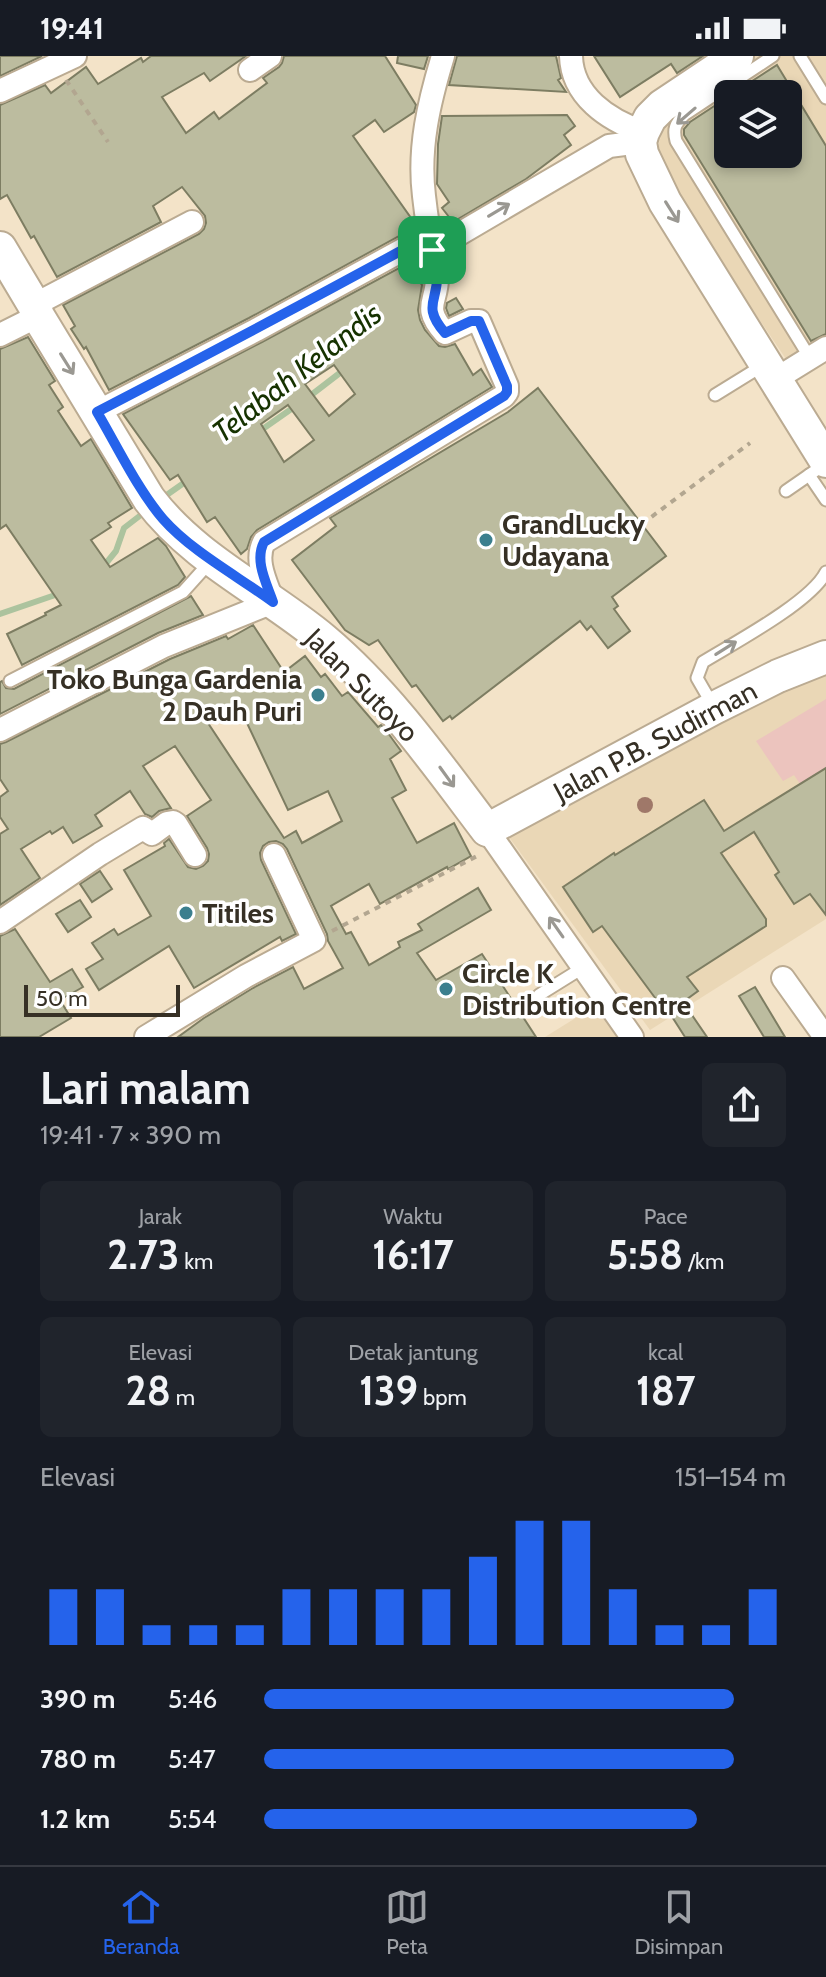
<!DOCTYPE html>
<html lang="id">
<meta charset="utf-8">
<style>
:root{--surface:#171b24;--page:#20242c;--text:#f1f3f6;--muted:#9ea1a6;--line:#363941;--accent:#2563eb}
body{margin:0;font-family:Cabin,sans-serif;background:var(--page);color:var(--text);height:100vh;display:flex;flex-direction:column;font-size:30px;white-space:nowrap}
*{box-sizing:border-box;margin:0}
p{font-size:26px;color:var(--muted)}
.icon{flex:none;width:44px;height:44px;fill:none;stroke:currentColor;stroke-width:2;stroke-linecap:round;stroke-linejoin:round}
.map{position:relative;height:981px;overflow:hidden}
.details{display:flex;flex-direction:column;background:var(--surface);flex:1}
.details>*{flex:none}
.buttons{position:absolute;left:714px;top:24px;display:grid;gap:16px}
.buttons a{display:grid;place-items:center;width:88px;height:88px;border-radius:12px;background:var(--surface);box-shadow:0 4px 12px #0003;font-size:40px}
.scale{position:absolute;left:24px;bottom:20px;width:156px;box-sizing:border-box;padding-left:8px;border:4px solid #363025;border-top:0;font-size:22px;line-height:28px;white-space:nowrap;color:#363025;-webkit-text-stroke:6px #fff;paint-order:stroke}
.pin{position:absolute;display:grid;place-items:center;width:68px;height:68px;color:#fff;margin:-34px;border-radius:16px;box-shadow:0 4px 12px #0006}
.round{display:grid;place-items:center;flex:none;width:84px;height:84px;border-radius:12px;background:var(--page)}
.head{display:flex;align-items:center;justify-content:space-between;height:136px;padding:0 40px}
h1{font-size:44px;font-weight:700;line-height:60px}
.metrics{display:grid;grid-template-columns:repeat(3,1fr);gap:12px;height:136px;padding:8px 40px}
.metrics div{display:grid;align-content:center;border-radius:12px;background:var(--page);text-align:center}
.metrics b{font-size:40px;font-weight:700}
.metrics small{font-size:22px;font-weight:400}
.metrics p{font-size:22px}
.chart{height:224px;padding:16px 40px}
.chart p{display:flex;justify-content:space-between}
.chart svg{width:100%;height:144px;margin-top:8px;stroke:var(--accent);stroke-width:6}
ul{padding:0 40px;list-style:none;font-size:26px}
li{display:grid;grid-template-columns:128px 96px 1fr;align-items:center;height:60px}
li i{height:20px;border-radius:10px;background:var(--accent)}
.status{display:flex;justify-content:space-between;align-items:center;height:56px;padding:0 40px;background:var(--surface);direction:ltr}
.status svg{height:22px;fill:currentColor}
.dock{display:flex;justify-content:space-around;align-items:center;height:112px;border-top:2px solid var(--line);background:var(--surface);font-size:22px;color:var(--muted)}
.dock a{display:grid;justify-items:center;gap:4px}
.dock .selected{color:var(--accent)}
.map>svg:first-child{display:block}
.built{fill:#ead7b6;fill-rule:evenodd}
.green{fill:#ecc4be}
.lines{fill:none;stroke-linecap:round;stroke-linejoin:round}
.stream{stroke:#acc39e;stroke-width:6}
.building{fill:#bcbc9f;stroke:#7d7d62;stroke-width:2;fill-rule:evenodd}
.service-casing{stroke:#bbab92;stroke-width:15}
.minor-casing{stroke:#bbab92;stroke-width:26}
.secondary-casing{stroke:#bbab92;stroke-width:36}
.path{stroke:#b2a690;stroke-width:4;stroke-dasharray:6 6;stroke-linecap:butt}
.service{stroke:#fff;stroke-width:11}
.minor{stroke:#fff;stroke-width:22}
.secondary{stroke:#fff;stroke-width:32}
.tree{fill:#9f7869}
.oneway{stroke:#9a9892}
.route-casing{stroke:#fff;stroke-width:16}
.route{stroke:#2563eb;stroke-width:10}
.poi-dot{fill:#3b7f8e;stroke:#fff;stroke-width:3}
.labels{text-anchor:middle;stroke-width:7;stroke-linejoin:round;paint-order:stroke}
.poi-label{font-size:28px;font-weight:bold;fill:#363025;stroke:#fff;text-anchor:start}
.street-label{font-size:28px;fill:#363025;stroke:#fff}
.water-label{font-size:30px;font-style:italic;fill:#163200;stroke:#fff}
</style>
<div class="status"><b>19:41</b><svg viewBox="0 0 49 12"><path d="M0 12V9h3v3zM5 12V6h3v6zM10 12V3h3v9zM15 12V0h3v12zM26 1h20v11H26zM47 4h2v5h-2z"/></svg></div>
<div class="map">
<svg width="826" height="981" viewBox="0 0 826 981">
<rect width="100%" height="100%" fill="#f3e3c8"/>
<!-- built -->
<g class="built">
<path d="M 746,0 L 826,0 L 826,278 L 786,303 L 668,129 L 655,102 L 667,58 ZM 728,38 L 788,38 L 788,98 L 728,98 Z"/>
<path d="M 826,609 L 826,863 L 650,974 L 506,777 Z"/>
<path d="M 595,950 L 618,981 L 545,981 Z"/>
</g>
<!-- green -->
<path class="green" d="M 826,643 L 826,712 L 800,728 L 794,719 L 783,725 L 756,685 Z"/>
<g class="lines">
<!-- stream -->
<g class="stream">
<path d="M 414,254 L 423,245 L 422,193"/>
<path d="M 306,343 L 345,313"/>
<path d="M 257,377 L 297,349"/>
<path d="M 161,443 L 188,424"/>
<path d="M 103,511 L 116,495 L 124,472 L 146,455"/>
<path d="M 0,558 L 61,537"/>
</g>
</g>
<!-- building -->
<g class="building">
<path d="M 0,0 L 42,0 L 0,20 Z"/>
<path d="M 151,0 L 246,0 L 210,25 L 204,17 L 162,41 L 186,77 L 214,56 L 219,63 L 267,27 L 263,22 L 279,11 L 282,7 L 284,0 L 385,0 L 416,49 L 414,56 L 384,76 L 375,64 L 353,80 L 411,162 L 414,172 L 249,262 L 109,334 L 86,291 L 84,293 L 71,273 L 75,270 L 63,249 L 199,178 L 204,173 L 206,167 L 205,160 L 182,131 L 153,150 L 161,166 L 57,221 L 34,180 L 31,182 L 7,139 L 0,143 L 0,49 L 45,29 L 51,37 L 86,11 L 98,28 L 141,2 L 143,6 Z"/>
<path d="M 398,0 L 428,0 L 424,13 L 397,7 Z"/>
<path d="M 457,0 L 556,0 L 561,22 L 558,24 L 566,36 L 449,29 Z"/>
<path d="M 594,0 L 703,0 L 677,17 L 671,8 L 620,41 Z"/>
<path d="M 777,9 L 826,90 L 826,278 L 811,285 L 684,79 L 684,73 L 690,66 L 728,41 L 728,98 L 788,98 L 788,38 L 732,38 Z"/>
<path d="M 567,59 L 575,70 L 564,79 L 571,89 L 526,123 L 453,166 L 442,152 L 449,146 L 437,128 L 438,88 L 442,60 Z"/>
<path d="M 412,205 L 415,210 L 410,213 L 422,229 L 418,254 L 420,264 L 425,274 L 439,290 L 445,291 L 455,288 L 473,319 L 481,313 L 492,331 L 257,474 L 251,481 L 247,493 L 241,498 L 215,461 L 207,466 L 178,419 L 170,424 L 123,358 L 262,286 ZM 334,309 L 355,338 L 329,360 L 305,328 ZM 288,349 L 314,384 L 284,406 L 261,368 Z"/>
<path d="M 456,242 L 463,253 L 449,260 L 446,252 L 447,247 Z"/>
<path d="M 28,281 L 55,325 L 49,329 L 63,351 L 58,355 L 81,390 L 91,383 L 132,452 L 108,467 L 111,471 L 91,484 L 110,511 L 158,482 L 166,490 L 185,521 L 178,529 L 22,609 L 7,578 L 46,559 L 45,557 L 61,549 L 6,469 L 0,473 L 0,293 Z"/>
<path d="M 538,332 L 666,500 L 612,541 L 618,550 L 614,553 L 630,575 L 608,592 L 591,570 L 587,574 L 580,565 L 452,663 L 450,660 L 443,665 L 416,629 L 412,631 L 378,584 L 369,589 L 345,574 L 292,504 L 336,470 L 330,462 L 508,356 Z"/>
<path d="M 191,540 L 203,559 L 158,577 L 0,658 L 0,626 L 2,625 L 6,632 L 14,633 Z"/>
<path d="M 253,569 L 284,616 L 305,600 L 321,621 L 325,618 L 342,640 L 348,636 L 378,671 L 381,669 L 388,677 L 401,695 L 390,703 L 406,734 L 392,742 L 417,787 L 454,767 L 471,800 L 448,813 L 447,811 L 380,848 L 369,828 L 331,850 L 346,878 L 351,876 L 369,909 L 400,891 L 398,886 L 422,874 L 418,868 L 478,832 L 491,854 L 417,897 L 436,924 L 482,898 L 536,981 L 178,981 L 204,962 L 253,932 L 293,911 L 304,933 L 343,912 L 328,885 L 327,878 L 287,793 L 283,788 L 276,785 L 269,786 L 263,790 L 260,797 L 261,804 L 296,878 L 282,885 L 280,881 L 194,932 L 169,890 L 99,934 L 86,913 L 103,903 L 92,887 L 114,873 L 118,879 L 151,860 L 124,814 L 165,790 L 164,787 L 169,783 L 188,811 L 196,813 L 203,810 L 208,805 L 209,798 L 207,792 L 187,760 L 211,744 L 175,690 L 143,710 L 171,752 L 159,755 L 152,761 L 145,758 L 130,735 L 95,759 L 102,770 L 73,787 L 63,771 L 52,778 L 50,775 L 21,793 L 40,822 L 0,849 L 0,778 L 8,773 L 0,761 L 0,741 L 8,735 L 0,723 L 0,688 L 6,686 L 170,603 L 226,580 L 228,583 ZM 238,648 L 288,754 L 328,735 L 342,765 L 302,787 L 296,775 L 284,782 L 208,667 Z"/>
<path d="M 826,712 L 826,859 L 810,838 L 794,848 L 775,819 L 779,816 L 754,776 L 721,797 L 766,863 L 766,870 L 687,921 L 698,935 L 683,946 L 707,981 L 685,981 L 669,956 L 667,958 L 602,870 L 593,876 L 563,831 L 614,797 L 615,799 L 704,744 L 724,775 Z"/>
<path d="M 100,815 L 112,833 L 92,846 L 80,828 Z"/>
<path d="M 80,844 L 91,861 L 68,876 L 56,858 Z"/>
<path d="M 15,873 L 50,926 L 72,913 L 83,931 L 60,944 L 71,962 L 39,981 L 0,981 L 0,880 Z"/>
<path d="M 755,931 L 785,981 L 764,981 L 739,940 Z"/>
</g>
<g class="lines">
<defs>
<g id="service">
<path d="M 773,0 L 684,59 C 675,68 673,73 676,85 L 810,302"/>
<path d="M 800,0 L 826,42"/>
<path d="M 715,339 L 762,310"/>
<path d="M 809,419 L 826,444"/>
<path d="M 786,435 L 825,408"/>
<path d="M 10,625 L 183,536 L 210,506"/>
<path d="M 712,648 L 697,622 L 703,606 C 734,587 811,546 826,516"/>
<path d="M 539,939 L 584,911"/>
</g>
<g id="minor">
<path d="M 571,0 C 572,40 608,64 643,76"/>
<path d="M 250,14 L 270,0"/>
<path d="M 0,35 L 75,0"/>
<path d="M 432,194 L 609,90 L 640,86"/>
<path d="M 34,249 L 192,166"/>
<path d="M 0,279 L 38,260"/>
<path d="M 776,323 L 826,292"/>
<path d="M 97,356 L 256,274 L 430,179"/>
<path d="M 0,674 L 164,590 L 273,546 C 267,528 254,505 264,486 L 504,340 L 507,336 L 507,330 L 479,265 L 471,265 L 445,277 C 421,250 438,246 437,220 C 437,211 434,203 433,195 C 429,178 426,158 424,140 C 418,92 429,46 443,0"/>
<path d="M 487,774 L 632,981"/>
<path d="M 0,866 L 100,798 L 143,772 L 152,778 L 167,767 L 173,766 L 176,768 L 195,799"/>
<path d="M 783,922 L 825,981"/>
<path d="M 146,981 L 246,920 L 314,884 L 274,799"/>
</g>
<g id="secondary">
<path d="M 737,0 L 662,50 L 650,62 L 643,76 L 640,86 L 642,98 L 665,146 L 826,405"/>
<path d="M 0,192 L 34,249 L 38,260 L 149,443 C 195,504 267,536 324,584 C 388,638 437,708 487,774 L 714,652 L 778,620 L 826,601"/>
</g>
</defs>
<!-- service casing -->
<use href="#service" class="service-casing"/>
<!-- minor casing -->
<use href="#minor" class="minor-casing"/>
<!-- secondary casing -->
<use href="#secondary" class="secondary-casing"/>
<!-- path -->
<g class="path">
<path d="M 66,24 L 108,86"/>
<path d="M 642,468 L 750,387"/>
<path d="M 332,875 L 481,798"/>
</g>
<!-- service -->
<use href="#service" class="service"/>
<!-- minor -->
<use href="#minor" class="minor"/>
<!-- secondary -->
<use href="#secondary" class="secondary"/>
</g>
<!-- trees -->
<circle class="tree" cx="645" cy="749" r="8"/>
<!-- one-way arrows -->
<defs><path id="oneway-shaft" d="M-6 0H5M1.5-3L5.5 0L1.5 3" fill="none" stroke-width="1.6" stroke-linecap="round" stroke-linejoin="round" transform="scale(2)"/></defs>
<g class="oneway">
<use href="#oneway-shaft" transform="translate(686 60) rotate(139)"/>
<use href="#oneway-shaft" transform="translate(499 154) rotate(-31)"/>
<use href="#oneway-shaft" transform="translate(672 156) rotate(58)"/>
<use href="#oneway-shaft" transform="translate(67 308) rotate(58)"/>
<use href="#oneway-shaft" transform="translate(726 592) rotate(-32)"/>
<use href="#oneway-shaft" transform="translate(447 721) rotate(54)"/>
<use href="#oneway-shaft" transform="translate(556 871) rotate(-125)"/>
</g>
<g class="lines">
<defs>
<path id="route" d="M 430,179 C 432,192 436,205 437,217 C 439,245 421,249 445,277 L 471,265 L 479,265 L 507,330 L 507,336 L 504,340 L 264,486 C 254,505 267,528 273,546 C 239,521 191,495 163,463 C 138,434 117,390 97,356 C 209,298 320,239 430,179 Z"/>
</defs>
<!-- route casing -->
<use href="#route" class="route-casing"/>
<!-- route -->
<use href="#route" class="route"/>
</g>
<!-- markers -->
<g class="poi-dot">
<circle cx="486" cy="484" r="8"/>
<circle cx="318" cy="639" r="8"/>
<circle cx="186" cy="857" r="8"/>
<circle cx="446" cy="933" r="8"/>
</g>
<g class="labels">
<!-- poi labels -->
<g class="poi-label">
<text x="502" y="478">GrandLucky<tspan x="502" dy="32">Udayana</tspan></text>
<text x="302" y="633" text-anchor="end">Toko Bunga Gardenia<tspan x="302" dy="32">2 Dauh Puri</tspan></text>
<text x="202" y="867">Titiles</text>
<text x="462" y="927">Circle K<tspan x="462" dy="32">Distribution Centre</tspan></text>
</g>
<!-- street labels -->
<g class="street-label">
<text transform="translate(362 629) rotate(45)" y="10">Jalan Sutoyo</text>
<text transform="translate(655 685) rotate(-28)" y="10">Jalan P.B. Sudirman</text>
</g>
<!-- water labels -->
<g class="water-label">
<text transform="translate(297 317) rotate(-38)" y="10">Telabah Kelandis</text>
</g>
</g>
</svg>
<div class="buttons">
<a><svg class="icon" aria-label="layers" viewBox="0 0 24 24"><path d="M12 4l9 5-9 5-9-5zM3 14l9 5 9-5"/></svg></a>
</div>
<div class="scale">50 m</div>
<div class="pin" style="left:432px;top:194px;background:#1e9e55"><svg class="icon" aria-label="arrive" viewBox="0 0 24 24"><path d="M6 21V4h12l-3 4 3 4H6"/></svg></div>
</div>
<section class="details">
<div class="head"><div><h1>Lari malam</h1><p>19:41 · 7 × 390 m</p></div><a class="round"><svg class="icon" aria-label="share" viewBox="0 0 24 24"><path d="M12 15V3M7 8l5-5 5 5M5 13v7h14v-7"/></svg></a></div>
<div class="metrics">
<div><p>Jarak</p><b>2.73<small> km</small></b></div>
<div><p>Waktu</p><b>16:17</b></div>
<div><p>Pace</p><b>5:58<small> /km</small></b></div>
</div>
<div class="metrics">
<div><p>Elevasi</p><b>28<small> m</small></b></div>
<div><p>Detak jantung</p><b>139<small> bpm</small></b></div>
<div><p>kcal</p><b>187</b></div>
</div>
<div class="chart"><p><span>Elevasi</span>151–154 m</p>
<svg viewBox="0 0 160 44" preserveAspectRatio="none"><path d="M5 44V27M15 44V27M25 44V38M35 44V38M45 44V38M55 44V27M65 44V27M75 44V27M85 44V27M95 44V17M105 44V6M115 44V6M125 44V27M135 44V38M145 44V38M155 44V27"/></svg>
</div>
<ul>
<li><b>390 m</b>5:46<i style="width:90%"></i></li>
<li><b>780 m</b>5:47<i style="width:90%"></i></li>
<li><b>1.2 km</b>5:54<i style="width:83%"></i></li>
</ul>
</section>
<nav class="dock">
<a class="selected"><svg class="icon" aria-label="home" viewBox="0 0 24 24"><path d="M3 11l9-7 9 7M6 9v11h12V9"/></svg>Beranda</a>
<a><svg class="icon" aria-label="map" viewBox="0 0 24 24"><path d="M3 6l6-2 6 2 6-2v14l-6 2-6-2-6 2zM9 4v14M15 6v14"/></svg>Peta</a>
<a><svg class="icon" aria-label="saved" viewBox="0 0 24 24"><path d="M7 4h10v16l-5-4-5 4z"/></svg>Disimpan</a>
</nav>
